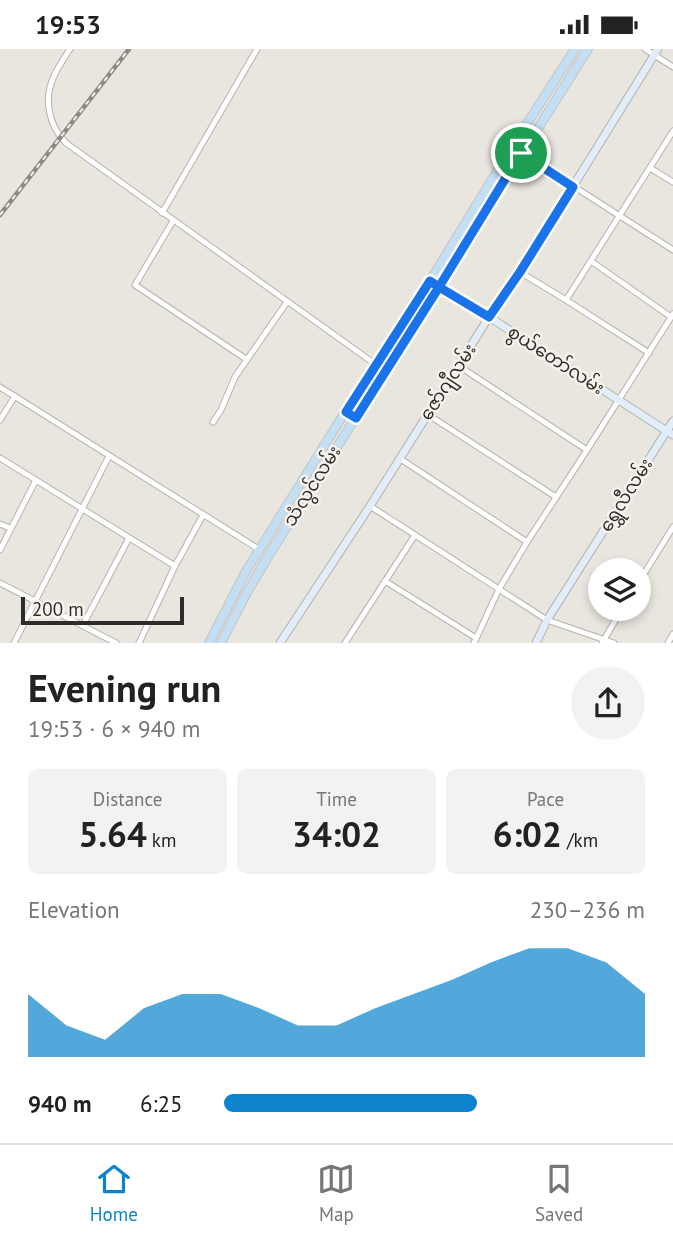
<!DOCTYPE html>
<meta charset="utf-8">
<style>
:root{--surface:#fff;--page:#f2f2f2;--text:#222;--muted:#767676;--line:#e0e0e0;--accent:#0b84cd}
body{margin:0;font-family:"PT Sans","Noto Sans Myanmar",sans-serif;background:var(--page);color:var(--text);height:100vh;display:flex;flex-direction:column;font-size:26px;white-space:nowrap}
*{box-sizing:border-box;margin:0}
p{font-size:23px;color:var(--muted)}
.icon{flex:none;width:38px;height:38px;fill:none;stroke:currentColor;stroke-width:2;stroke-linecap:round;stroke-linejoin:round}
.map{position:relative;height:594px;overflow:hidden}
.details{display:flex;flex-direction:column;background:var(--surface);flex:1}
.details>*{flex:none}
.fabs{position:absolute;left:588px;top:509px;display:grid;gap:14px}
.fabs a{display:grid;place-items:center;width:63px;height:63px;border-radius:50%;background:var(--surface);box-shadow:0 4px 10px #0003;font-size:35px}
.scale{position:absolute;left:21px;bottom:18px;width:163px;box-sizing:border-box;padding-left:7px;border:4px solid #2f2d2b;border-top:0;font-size:19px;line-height:24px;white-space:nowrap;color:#2f2d2b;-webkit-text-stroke:5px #f6f2ec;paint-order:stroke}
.pin{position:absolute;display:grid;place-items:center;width:60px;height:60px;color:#fff;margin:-30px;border:4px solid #fff;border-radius:50%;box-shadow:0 2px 7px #0007}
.round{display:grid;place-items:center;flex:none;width:74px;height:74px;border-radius:37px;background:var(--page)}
.overview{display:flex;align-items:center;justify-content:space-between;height:119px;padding:0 28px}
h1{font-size:38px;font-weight:800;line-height:52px}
.stats{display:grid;grid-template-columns:repeat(3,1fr);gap:10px;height:119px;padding:7px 28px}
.stats div{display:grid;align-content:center;border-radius:10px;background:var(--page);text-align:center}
.stats b{font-size:35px;font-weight:800}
.stats small{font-size:19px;font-weight:400}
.stats p{font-size:19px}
.chart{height:196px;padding:14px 28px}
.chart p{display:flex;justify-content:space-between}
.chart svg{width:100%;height:126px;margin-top:7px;fill:var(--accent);opacity:.7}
ul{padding:0 28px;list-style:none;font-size:23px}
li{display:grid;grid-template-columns:112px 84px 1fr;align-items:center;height:52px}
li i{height:18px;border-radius:9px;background:var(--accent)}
.status{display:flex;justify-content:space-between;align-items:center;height:49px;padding:0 35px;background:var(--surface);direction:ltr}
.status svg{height:19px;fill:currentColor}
.tab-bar{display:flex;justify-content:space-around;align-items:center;height:98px;border-top:2px solid var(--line);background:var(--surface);font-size:19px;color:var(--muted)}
.tab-bar a{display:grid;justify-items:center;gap:4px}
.tab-bar .active{color:var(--accent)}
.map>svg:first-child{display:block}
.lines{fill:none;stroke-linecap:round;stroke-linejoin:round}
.street-casing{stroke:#b6b2ad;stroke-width:7}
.secondary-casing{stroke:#b6b2ad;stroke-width:9}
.primary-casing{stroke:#c5c4c4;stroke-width:10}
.street{stroke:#fff;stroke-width:5}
.secondary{stroke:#e1eefa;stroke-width:7}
.primary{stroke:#c4def4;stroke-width:8}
.rail-casing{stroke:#8d8a86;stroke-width:4.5}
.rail{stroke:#f6f2ec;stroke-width:2;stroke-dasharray:5;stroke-linecap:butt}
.route-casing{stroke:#fff;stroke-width:14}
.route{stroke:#1a73e8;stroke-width:9}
.labels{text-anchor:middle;stroke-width:5;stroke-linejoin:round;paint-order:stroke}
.street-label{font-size:18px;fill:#2f2d2b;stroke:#f6f2ec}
</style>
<div class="status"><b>19:53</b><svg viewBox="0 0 49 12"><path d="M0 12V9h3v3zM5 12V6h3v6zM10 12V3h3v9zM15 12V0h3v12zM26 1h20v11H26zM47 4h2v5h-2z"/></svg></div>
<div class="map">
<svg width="673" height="594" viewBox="0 0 673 594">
<rect width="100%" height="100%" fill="#e9e5df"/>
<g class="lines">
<defs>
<g id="street">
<path d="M 70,0 C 65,8 59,16 55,25 C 43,48 48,76 66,94 L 375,315"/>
<path d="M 645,0 L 673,18"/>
<path d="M 512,98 L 673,201"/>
<path d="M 650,119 L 673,133"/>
<path d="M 162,164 L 257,0"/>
<path d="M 173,172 L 135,236 L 246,310"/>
<path d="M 591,212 L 671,268"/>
<path d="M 520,223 L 566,251 L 649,304"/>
<path d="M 566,251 L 673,82"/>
<path d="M 459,317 L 587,401"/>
<path d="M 0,338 L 260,501"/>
<path d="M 427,365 L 556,448"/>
<path d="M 0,371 L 15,347"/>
<path d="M 213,373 L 221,361 L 235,328 L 287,253"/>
<path d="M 0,409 L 175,517"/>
<path d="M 399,409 L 527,493"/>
<path d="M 370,457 L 547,571 L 614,594"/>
<path d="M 0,475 L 10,479"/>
<path d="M 0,501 L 36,431"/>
<path d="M 385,532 L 476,589"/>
<path d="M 639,533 L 673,478"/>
<path d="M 0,534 L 116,594"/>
<path d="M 83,576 L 129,489"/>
<path d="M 14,594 L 109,407"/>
<path d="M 139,594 L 175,517 L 203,466"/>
<path d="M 345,594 L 415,486"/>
<path d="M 474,594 L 499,540 L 527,493 L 587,401 L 673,265"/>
<path d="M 602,594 L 622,560"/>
<path d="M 668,594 L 673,585"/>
</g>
<g id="secondary">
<path d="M 430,232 L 489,268 L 673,386"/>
<path d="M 280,594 L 370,457 L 489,268 L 520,223 L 658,0"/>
<path d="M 536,594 L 547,571 L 673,372"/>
</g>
<g id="primary">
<path d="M 209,594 L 245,524 L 375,315 L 430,232 L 512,98 L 575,0"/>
<path d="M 221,594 L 245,547 L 269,506 L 588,0"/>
</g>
</defs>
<!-- street casing -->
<use href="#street" class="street-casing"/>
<!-- secondary casing -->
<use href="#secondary" class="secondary-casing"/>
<!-- primary casing -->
<use href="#primary" class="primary-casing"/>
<!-- street -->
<use href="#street" class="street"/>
<!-- secondary -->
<use href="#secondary" class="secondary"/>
<!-- primary -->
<use href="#primary" class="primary"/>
<defs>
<path id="rail" d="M 0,166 L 129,0"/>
</defs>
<!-- rail casing -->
<use href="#rail" class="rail-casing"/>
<!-- rail -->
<use href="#rail" class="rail"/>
</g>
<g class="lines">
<defs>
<path id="route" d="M 521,104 L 439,238 L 430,232 L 346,363 L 356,369 L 439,238 L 489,268 L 520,223 L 573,138 L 521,104"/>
</defs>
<!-- route casing -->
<use href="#route" class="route-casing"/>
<!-- route -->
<use href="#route" class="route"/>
</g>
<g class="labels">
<!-- street labels -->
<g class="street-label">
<text transform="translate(556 311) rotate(33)" y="6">စွယ်တော်လမ်း</text>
<text transform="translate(448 333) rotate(-57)" y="6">ဇော်ဂျီလမ်း</text>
<text transform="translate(312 437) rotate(-58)" y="6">သံလွင်လမ်း</text>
<text transform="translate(626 446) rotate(-58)" y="6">ရွှေလီလမ်း</text>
</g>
</g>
</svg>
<div class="fabs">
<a><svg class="icon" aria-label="layers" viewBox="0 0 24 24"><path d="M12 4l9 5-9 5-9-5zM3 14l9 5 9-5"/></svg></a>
</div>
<div class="scale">200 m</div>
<div class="pin" style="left:521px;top:104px;background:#1e9e55"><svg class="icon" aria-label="arrive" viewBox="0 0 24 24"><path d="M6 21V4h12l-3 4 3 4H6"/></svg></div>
</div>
<section class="details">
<div class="overview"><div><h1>Evening run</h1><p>19:53 · 6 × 940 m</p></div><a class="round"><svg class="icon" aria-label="share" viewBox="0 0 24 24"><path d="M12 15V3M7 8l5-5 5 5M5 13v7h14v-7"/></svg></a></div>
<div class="stats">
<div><p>Distance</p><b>5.64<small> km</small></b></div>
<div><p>Time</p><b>34:02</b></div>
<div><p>Pace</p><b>6:02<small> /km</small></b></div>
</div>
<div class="chart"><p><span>Elevation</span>230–236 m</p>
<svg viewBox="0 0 160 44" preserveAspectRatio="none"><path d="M0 44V22L10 33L20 38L30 27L40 22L50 22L60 27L70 33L80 33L90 27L100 22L110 17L120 11L130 6L140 6L150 11L160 22V44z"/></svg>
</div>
<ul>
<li><b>940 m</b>6:25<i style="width:60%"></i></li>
</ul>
</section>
<nav class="tab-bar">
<a class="active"><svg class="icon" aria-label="home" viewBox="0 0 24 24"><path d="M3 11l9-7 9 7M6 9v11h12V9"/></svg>Home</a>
<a><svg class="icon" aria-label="map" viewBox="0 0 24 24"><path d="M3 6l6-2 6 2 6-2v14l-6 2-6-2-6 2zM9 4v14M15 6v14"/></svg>Map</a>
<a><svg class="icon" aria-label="saved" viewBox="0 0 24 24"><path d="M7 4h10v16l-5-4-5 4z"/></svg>Saved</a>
</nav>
